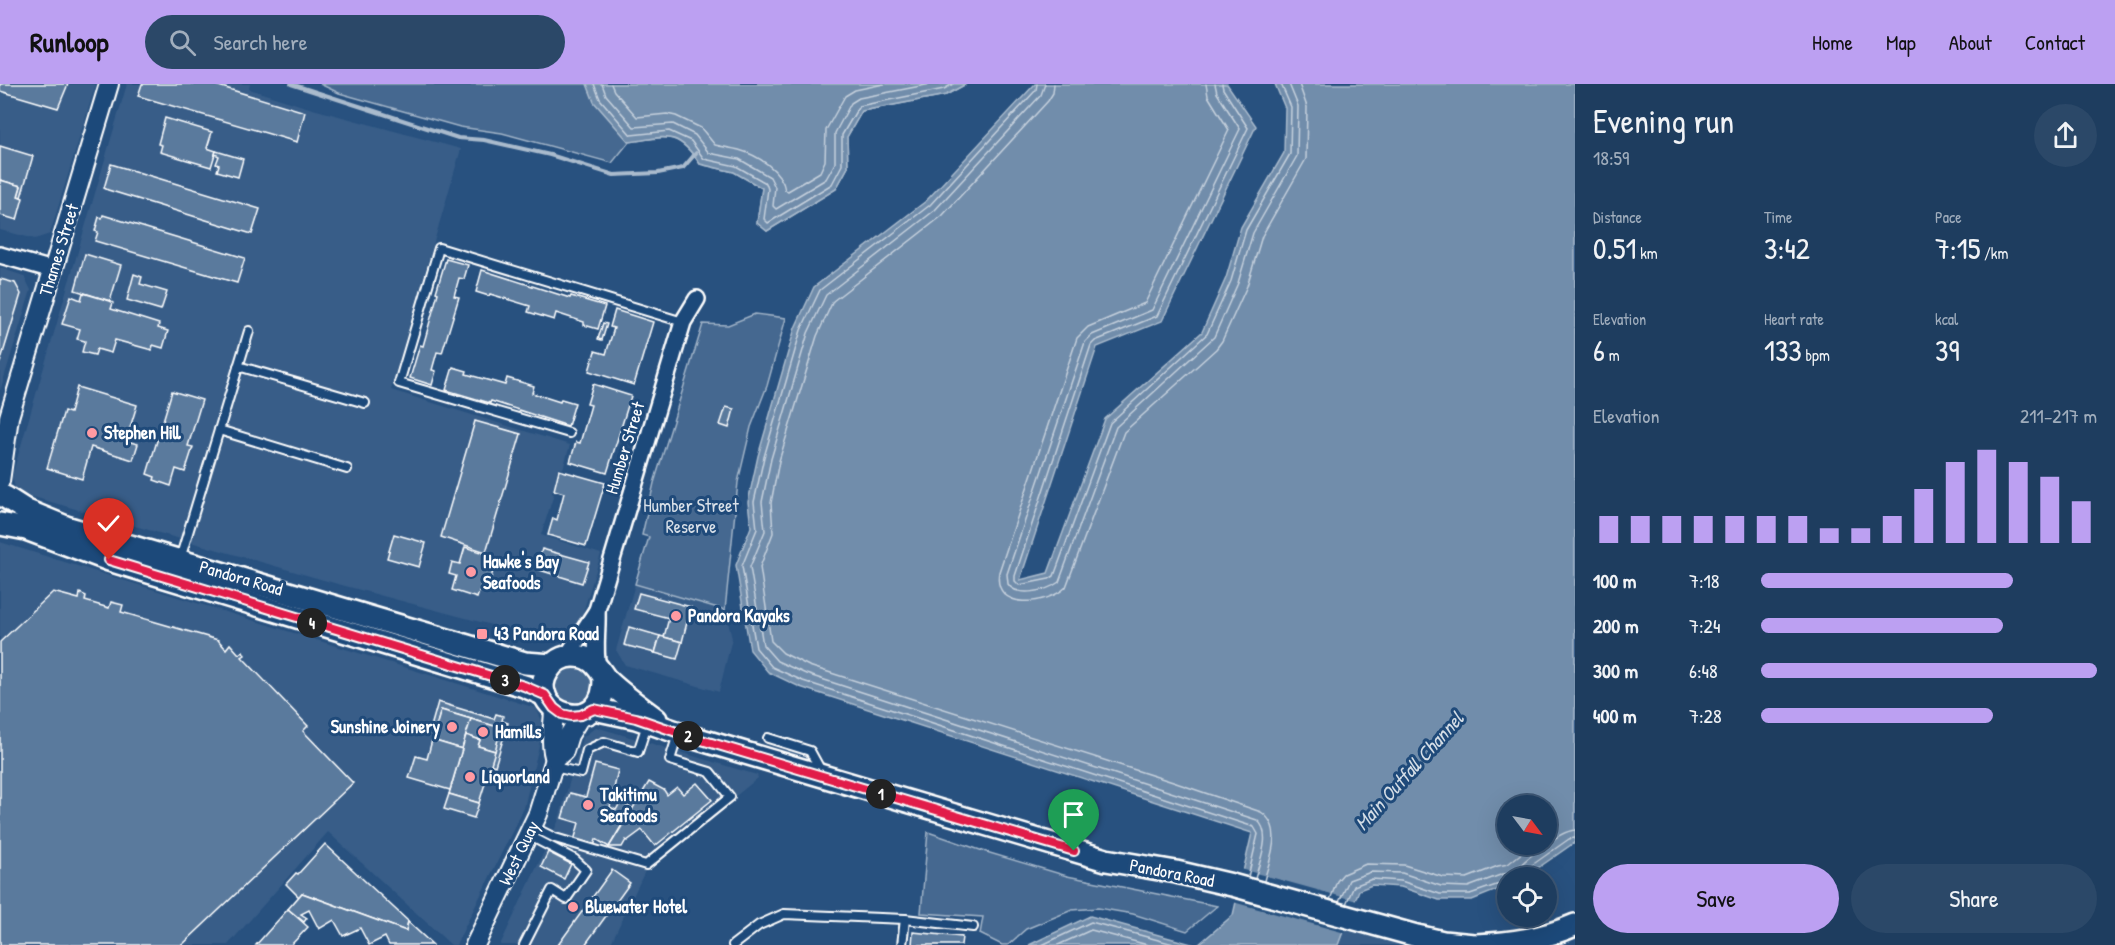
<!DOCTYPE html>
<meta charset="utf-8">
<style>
:root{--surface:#1e3d5f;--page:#2b4868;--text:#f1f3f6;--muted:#a1aebd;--line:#3c5674;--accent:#bca0f2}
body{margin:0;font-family:"Patrick Hand",sans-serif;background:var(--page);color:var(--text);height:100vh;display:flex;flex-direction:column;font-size:22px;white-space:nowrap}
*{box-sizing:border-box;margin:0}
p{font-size:20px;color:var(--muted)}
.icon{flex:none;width:33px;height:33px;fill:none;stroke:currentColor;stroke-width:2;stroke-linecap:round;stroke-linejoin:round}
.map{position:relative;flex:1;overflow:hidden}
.drawer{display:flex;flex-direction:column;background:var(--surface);width:540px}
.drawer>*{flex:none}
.needle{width:39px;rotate:122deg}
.fabs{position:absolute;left:1497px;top:711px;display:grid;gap:12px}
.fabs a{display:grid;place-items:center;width:60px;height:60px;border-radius:50%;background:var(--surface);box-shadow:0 6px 24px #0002,0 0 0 2px var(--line);font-size:30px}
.pin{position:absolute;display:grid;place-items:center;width:51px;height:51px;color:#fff;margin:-62px -26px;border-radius:50% 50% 50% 0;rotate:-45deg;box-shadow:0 0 6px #0007}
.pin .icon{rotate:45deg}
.km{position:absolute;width:30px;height:30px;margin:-15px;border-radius:50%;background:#222;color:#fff;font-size:16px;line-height:30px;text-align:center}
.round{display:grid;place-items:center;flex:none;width:63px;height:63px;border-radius:32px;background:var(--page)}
.summary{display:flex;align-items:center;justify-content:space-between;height:102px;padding:0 18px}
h1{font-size:33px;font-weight:600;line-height:45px}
.figures{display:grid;grid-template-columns:repeat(3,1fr);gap:9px;height:102px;padding:6px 18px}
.figures div{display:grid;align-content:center}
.figures b{font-size:30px;font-weight:600}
.figures small{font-size:16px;font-weight:400}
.figures p{font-size:16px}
.chart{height:168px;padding:12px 18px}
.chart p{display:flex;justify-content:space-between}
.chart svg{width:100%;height:108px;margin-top:6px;stroke:var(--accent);stroke-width:6}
.button{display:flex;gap:12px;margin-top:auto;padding:12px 18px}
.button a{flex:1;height:69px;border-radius:36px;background:var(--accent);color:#111;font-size:24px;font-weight:600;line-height:69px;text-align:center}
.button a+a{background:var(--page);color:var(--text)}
ul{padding:0 18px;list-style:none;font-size:20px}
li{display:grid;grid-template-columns:96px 72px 1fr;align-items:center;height:45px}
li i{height:15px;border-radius:8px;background:var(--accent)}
header{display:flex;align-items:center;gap:36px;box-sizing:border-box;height:84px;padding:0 30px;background:var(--accent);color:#111}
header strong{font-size:28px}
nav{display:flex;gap:33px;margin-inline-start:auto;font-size:21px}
.search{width:420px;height:54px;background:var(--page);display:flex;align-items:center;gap:15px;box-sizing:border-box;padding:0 21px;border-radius:33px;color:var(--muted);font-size:22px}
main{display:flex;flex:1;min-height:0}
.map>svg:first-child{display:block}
.built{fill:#375d88}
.green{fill:#446890;stroke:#a2b4c8;stroke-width:1.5}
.water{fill:#718dab;stroke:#aabbcd;stroke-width:1.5;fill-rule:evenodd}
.pier{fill:#28517f}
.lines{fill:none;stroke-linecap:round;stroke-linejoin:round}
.shore{stroke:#c6d1dd;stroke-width:1.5}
.stream{stroke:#aabbcd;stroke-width:4}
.building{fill:#5a7a9d;stroke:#fff;stroke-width:1.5}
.service-casing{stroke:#fff;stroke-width:12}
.minor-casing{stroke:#fff;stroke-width:20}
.tertiary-casing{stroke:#fff;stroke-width:22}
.secondary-casing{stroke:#fff;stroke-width:26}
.service{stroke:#1f4a7a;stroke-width:8}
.minor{stroke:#1f4a7a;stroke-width:15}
.tertiary{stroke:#1f4a7a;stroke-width:18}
.secondary{stroke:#1f4a7a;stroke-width:21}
.route-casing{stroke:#fff;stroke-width:12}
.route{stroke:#e11d48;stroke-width:8}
.poi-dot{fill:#ff9aa2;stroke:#1f4a7a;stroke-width:2}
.labels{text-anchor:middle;stroke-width:6;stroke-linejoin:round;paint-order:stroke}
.street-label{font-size:18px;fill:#fff;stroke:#1f4a7a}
.poi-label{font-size:18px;font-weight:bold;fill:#fff;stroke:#1f4a7a;text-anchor:start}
.park-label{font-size:18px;fill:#dae1e9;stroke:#1f4a7a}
.water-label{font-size:20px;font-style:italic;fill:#d4dde6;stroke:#1f4a7a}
</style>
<header>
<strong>Runloop</strong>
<div class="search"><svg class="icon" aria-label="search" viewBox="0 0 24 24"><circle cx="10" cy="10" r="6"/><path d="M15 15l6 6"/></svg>Search here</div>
<nav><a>Home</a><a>Map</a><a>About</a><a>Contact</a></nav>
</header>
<main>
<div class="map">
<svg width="1575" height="861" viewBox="0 0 1575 861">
<rect width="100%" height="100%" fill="#28517f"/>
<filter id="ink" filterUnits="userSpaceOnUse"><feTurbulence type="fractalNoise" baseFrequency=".0167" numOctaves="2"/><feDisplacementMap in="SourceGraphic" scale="12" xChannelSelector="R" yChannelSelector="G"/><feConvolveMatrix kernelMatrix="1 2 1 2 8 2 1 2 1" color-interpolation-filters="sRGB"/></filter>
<g filter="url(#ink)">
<!-- built -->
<g class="built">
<path d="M 0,0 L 96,0 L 50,150 L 35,155 L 0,146 Z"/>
<path d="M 127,0 L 250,0 L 249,5 L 309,24 L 461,65 L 391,306 L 570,361 L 563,385 L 559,384 L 552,409 L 554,410 L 541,451 L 601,470 L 581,535 L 564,551 L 544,555 L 334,499 L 16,408 L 12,392 Z"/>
<path d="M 0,184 L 24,192 L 31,206 L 0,307 Z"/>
<path d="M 0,458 L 536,624 L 544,641 L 524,724 L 456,861 L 451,861 L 328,748 L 228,861 L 0,861 Z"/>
<path d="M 635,500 L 725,526 L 732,554 L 719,608 L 625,581 L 616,566 Z"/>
<path d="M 596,643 L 757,691 L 758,694 L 646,785 L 610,861 L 500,861 L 558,738 L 582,654 Z"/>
<path d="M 1344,844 L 1409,861 L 1338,861 Z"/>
</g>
<!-- green -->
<g class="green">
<path d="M 320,0 L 966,0 L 946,11 L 862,27 L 847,53 L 848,83 L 836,105 L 767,147 L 757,139 L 762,104 L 734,88 L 700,80 C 677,46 666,53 629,58 L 612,79 L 502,49 L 460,43 L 339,9 Z"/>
<path d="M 755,230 L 786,234 L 767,302 L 751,343 L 738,398 L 725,526 L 635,500 L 649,453 L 642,451 L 654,399 L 703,240 L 728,241 Z"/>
<circle cx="573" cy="602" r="19"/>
<path d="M 928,748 L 983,767 L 1067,792 L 1217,822 L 1187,847 L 1133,830 L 1098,824 L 1072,826 L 1026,845 L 1008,861 L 1002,861 L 980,850 L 983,833 L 921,829 Z"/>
</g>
<!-- water -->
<g class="water">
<path d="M 587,0 L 966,0 L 946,11 L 862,27 L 847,53 L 848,83 L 836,105 L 767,147 L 757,139 L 762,104 L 734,88 L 700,80 C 677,45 666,53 629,58 L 594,18 Z"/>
<path d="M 1035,0 L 1227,0 L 1256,42 L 1162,237 L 1097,263 L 1020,496 L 1048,489 L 1105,335 L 1202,248 L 1226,194 L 1241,143 L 1284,69 L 1285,24 L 1275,0 L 1575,0 L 1575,758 L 1525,793 L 1508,794 L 1507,802 L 1472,816 L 1439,816 L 1401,803 L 1372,801 L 1359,806 L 1338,861 L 1198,861 L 1233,831 L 1252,749 L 800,603 L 768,588 L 750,566 L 736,481 L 751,443 L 748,418 L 758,372 L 795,244 L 814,203 L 926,117 ZM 1508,722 L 1546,722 L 1546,760 L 1508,760 Z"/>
<path d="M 1090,832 L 1195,861 L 1029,861 Z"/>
</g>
<!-- pier -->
<path class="pier" d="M 1241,785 L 1357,817 L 1345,849 L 1233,818 Z"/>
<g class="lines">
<!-- shore -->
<g class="shore">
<path d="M 594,0 L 600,15 L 631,51 L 669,47 L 691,57 L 704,75 L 736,82 L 766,99 L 768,105 L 764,135 L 768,139 L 832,100 L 842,81 L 842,51 L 859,22 L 944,5 L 953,0"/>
<path d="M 602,0 L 606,11 L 634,43 L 673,40 L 695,51 L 709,69 L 739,75 L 770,93 L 775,103 L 773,122 L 776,125 L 826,95 L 835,79 L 835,49 L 851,19 L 859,14 L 931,0"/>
<path d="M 611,0 L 614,7 L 637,33 L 667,30 L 676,32 L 701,44 L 715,61 C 723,63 731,64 739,66 C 757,71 782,86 785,106 L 788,107 L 820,88 L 825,77 L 826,46 L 845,12 L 855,6 L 884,0"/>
<path d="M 1037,0 L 1036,6 L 930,121 L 820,206 L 801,246 L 764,373 L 754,418 L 757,445 L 742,482 L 756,564 L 772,583 L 803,597 L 1254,743 L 1258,750 L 1248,793"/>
<path d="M 1045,0 L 1041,11 L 935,126 L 826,211 L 808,249 L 771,375 L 762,418 L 765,447 L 750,483 L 763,561 L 777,577 L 806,590 L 1257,736 C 1273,749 1259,778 1255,795"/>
<path d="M 1054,0 L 1053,9 L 1048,17 L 942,132 L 833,217 L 817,252 L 779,377 L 771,419 L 773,449 L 760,483 L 771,557 L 783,569 L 809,582 L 1173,698 L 1261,728 C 1285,744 1269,776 1264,797"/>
<path d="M 1206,0 L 1208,12 L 1229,46 L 1145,219 L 1088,243 L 1077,254 L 999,488 C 992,528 1048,521 1066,503 L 1124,348 L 1216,265 L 1222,257 L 1247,202 L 1262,152 L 1306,75 L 1307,23 L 1299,0"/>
<path d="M 1215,0 L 1217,9 L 1240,45 L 1152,226 L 1092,251 L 1085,258 L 1007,490 L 1008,500 C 1017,514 1047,507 1059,498 L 1116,343 L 1214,253 L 1238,199 L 1253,149 L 1297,72 L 1298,22 L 1289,0"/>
<path d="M 1222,0 L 1223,5 L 1248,44 L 1157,232 L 1095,257 L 1091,261 L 1015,492 L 1015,497 L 1019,501 L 1049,495 L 1054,492 L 1110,339 L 1207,250 L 1231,197 L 1246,146 L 1290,70 L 1291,23 L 1281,0"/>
<path d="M 1522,794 L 1525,786 L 1569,755 L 1575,754"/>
<path d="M 1330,816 L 1337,797 L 1343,790 L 1366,780 L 1404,781 L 1443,793 L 1467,794 L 1498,782 L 1508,780 L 1533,760"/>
<path d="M 1339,818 L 1349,796 L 1371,788 L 1402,789 L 1441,802 L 1468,803 L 1503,790 L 1513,790 C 1521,778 1559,747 1575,746"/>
<path d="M 1346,820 L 1354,802 L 1372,795 L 1401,797 L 1440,810 L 1470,810 L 1508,797"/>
<path d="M 1042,861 L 1091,838 L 1177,861"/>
<path d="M 1058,861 L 1091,846 L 1148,861"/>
</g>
<!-- stream -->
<path class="stream" d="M 291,0 L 458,54 L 484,56 L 550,71 L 614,91 L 658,89 L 683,84 L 696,69"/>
</g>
<!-- building -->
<g class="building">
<path d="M 0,0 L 68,0 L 58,24 L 0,7 Z"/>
<path d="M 142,0 L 212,0 L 305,28 L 297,58 L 138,12 Z"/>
<path d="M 165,34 L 212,48 L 207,64 L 216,67 L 211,83 L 160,68 L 162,61 L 158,60 Z"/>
<path d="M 0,62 L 33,72 L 21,113 L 18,112 L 21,102 L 0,96 Z"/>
<path d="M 216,67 L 243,75 L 238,93 L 217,87 L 219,81 L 216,80 L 219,72 L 215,70 Z"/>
<path d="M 111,80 L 260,125 L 252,150 L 108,106 L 104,104 Z"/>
<path d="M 0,96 L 21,102 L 18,112 L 23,114 L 17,136 L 0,131 Z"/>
<path d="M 103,131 L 245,174 L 237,199 L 95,157 L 98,148 L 95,147 L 99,133 L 102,134 Z"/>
<path d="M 85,170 L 121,181 L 110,217 L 75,206 Z"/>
<path d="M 446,175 L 468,181 L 464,195 L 459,194 L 454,212 L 459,213 L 442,269 L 437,268 L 432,286 L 436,287 L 432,301 L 410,294 L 420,261 L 423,262 L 438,209 L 436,208 Z"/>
<path d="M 482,186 L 570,214 L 571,212 L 605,222 L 598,245 L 584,241 L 584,238 L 556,229 L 554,236 L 528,228 L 530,222 L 490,210 L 489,212 L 476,208 Z"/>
<path d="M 134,190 L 142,193 L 140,200 L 167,208 L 161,226 L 127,216 Z"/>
<path d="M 0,195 L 15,199 L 21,210 L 0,279 Z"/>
<path d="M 83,209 L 110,217 L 113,219 L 111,225 L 159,240 L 158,244 L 168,247 L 163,264 L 153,261 L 152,266 L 115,256 L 111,269 L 97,265 L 95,271 L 82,268 L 85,257 L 77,255 L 80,245 L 62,240 L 71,212 L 81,216 Z"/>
<path d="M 615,226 L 653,238 L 634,301 L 589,287 L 595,267 L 606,270 L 614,244 L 610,243 Z"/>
<path d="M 603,239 L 607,240 L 602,256 L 598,255 Z"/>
<path d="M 453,283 L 467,287 L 466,290 L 505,301 L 507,294 L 534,302 L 532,309 L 560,318 L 561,315 L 575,319 L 568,342 L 491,317 L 490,319 L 446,306 Z"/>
<path d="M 593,300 L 631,312 L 607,389 L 570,378 L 576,358 L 580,359 L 591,321 L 587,320 Z"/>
<path d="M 77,303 L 137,321 L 126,357 L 138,360 L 133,376 L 91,363 L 82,395 L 47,384 L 64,327 L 70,329 Z"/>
<path d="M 172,307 L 202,316 L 188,362 L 193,363 L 185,388 L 176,385 L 171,402 L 154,396 L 155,393 L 147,390 Z"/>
<path d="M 726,323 L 734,325 L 729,344 L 720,341 Z"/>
<path d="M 475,337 L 521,350 L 486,468 L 441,453 Z"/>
<path d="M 559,386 L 605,399 L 586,462 L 548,451 L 553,434 L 557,436 L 564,409 L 554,406 Z"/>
<path d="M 394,450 L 426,459 L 419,483 L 387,474 Z"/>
<path d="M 465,463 L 490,471 L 486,485 L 493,487 L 489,501 L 482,499 L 477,514 L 452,506 L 456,492 L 449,490 L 452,478 L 460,480 Z"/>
<path d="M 542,465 L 589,478 L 582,499 L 536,485 Z"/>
<path d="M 53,508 L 79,515 L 80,509 L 86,512 L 85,517 L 109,524 L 111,518 L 123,521 L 121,528 L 218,556 L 226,565 L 230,560 L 239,570 L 243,567 L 245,571 L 242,573 L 308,642 L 303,647 L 353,699 L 182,861 L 0,861 L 0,558 Z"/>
<path d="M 639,509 L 691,523 L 682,558 L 664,553 L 669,534 L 634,525 Z"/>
<path d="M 629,543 L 660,552 L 655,569 L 624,561 Z"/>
<path d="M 660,552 L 682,558 L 677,575 L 655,569 Z"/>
<path d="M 438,618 L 494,635 L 496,630 L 503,632 L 502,637 L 508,639 L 495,682 L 490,680 L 501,644 L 441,626 L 434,651 L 429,650 Z"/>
<path d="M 441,626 L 471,635 L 462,665 L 432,656 Z"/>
<path d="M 471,635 L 501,644 L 495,667 L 478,662 L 480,656 L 466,651 Z"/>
<path d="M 466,651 L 480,656 L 478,662 L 495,667 L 479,719 L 449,710 Z"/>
<path d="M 432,656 L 462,665 L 450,706 L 409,694 L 416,672 L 427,675 Z"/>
<path d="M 595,680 L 618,686 L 610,723 L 616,726 L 620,719 L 632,724 L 609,763 L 596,755 L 594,763 L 574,757 L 579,739 L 562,734 L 570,709 L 586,713 Z"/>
<path d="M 649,698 L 664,706 L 667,711 L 677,703 L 683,710 L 697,699 L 712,716 L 655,762 L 642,746 L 627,757 L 626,756 L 622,763 L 609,763 Z"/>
<path d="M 449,710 L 479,719 L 474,734 L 444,725 Z"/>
<path d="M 325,760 L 408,837 L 406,847 L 302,809 L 299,813 L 286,800 L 296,789 L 298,790 Z"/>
<path d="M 548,768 L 571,780 L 564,795 L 541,783 Z"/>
<path d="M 612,786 L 630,799 L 585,861 L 558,861 Z"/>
<path d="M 302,809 L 406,847 L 408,838 L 433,861 L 389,861 L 385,853 L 369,861 L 360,844 L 343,852 L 334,836 L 319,845 L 309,826 L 301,830 L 307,834 L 304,838 L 288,825 Z"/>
<path d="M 288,825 L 308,843 L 291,861 L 256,861 Z"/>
<path d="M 913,848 L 962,853 L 961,861 L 912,861 Z"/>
</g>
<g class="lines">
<defs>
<g id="service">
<path d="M 238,282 L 365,319"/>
<path d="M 219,346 L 347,385"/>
<path d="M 569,349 L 399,299 L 439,164 L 683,238"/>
<path d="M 180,475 L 249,247"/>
<path d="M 768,654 L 810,667 L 821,687"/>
<path d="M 554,683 L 581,689 L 587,666 L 604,658 L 638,668 L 647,640"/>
<path d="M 533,743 L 555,754 L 646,781 L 730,713 L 710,688 L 670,676 L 678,650"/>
<path d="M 524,861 L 552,806 L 566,815 L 586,786 L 574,775 L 528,751"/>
<path d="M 733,861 L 759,841 L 784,830 L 905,835 L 973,843"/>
<path d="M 902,861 L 905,835"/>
</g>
<g id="minor">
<path d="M 0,171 L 53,186"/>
<path d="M 597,526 C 598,545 594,565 598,584"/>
<path d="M 567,572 L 597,526 L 683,238 L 697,215"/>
</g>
<g id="tertiary">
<path d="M 0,397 L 9,333 L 109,0"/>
<path d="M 554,624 C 554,641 549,660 555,675"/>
<path d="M 475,861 L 538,730 L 555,675 L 564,667 L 569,651 L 581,631"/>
</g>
<g id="secondary">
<path d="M 5,413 L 27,427 L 66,443 L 525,579 L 552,581"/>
<path d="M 0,440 L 26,445 L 109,476 L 524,602 L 545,611"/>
<path d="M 604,593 C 606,659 522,628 548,587 C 554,577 562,572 574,572 C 580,572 587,574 591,577 C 598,582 601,589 606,595 C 621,610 639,622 656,635"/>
<path d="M 594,625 L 636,634 L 688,652 L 1106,776 L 1176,788 L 1232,801 L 1417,852 L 1443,858 L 1474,861"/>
<path d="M 1476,861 C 1511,859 1543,855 1575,841"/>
</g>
</defs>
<!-- service casing -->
<use href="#service" class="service-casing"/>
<!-- minor casing -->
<use href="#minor" class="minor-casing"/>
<!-- tertiary casing -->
<use href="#tertiary" class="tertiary-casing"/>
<!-- secondary casing -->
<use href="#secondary" class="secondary-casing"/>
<!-- service -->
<use href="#service" class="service"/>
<!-- minor -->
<use href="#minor" class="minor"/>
<!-- tertiary -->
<use href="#tertiary" class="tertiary"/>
<!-- secondary -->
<use href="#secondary" class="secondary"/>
</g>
</g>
<g class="lines" filter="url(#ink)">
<defs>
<path id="route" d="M 109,476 L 524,602 L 545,611 L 554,624 L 562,630 L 571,632 L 581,631 L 594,625 L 636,634 L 688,652 L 1074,767"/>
</defs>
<!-- route casing -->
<use href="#route" class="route-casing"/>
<!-- route -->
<use href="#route" class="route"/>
</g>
<!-- markers -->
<g class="poi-dot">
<circle cx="92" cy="349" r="6"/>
<circle cx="471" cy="488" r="6"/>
<circle cx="676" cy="532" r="6"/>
<rect x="476" y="544" width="12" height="12" rx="3"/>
<circle cx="452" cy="643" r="6"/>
<circle cx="483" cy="648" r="6"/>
<circle cx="470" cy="693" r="6"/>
<circle cx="588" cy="721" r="6"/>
<circle cx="573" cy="823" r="6"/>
</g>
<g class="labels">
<!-- street labels -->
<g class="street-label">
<text transform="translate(59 166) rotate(-73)" y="6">Thames Street</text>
<text transform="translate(625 364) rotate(-73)" y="6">Humber Street</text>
<text transform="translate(241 494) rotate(16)" y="6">Pandora Road</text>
<text transform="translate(519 769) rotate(-64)" y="6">West Quay</text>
<text transform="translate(1172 789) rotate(11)" y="6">Pandora Road</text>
</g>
<!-- poi labels -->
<g class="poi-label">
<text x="104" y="355">Stephen Hill</text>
<text x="483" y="484">Hawke's Bay<tspan x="483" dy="21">Seafoods</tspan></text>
<text x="688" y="538">Pandora Kayaks</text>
<text x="494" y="556">43 Pandora Road</text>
<text x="440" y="649" text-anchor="end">Sunshine Joinery</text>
<text x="495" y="654">Hamills</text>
<text x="482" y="699">Liquorland</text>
<text x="600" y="717">Takitimu<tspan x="600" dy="21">Seafoods</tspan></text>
<text x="585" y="829">Bluewater Hotel</text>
</g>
<!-- park labels -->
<g class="park-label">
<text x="691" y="428">Humber Street<tspan x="691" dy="21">Reserve</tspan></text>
</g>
<!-- water labels -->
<g class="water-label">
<text transform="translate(1409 687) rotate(-48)" y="7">Main Outfall Channel</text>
</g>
</g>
</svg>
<div class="fabs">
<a><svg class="needle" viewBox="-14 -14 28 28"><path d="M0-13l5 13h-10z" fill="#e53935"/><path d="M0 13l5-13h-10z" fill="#a1aebd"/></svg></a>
<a><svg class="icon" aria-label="locate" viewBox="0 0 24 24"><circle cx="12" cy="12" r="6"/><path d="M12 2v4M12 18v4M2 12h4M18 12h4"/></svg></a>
</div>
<div class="pin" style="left:1074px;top:767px;background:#1e9e55"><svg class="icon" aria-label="arrive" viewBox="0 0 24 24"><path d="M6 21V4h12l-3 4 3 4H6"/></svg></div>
<div class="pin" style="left:109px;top:476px;background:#d93025"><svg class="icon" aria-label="check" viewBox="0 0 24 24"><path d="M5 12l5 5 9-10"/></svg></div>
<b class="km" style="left:881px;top:710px">1</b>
<b class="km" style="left:688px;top:652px">2</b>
<b class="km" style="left:505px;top:596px">3</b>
<b class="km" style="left:312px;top:539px">4</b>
</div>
<section class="drawer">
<div class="summary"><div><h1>Evening run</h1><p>18:59</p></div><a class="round"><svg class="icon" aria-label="share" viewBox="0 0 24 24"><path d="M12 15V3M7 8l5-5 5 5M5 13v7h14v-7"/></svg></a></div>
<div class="figures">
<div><p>Distance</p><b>0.51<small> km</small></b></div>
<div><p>Time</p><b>3:42</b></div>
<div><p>Pace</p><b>7:15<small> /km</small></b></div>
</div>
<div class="figures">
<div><p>Elevation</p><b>6<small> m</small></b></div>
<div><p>Heart rate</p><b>133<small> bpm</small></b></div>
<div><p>kcal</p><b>39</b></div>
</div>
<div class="chart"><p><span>Elevation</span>211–217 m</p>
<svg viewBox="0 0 160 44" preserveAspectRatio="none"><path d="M5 44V33M15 44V33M25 44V33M35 44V33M45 44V33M55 44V33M65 44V33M75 44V38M85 44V38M95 44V33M105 44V22M115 44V11M125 44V6M135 44V11M145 44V17M155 44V27"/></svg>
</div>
<ul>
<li><b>100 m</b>7:18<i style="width:75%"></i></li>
<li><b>200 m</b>7:24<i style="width:72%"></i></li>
<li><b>300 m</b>6:48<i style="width:100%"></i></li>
<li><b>400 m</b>7:28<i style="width:69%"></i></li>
</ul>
<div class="button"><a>Save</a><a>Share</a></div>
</section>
</main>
